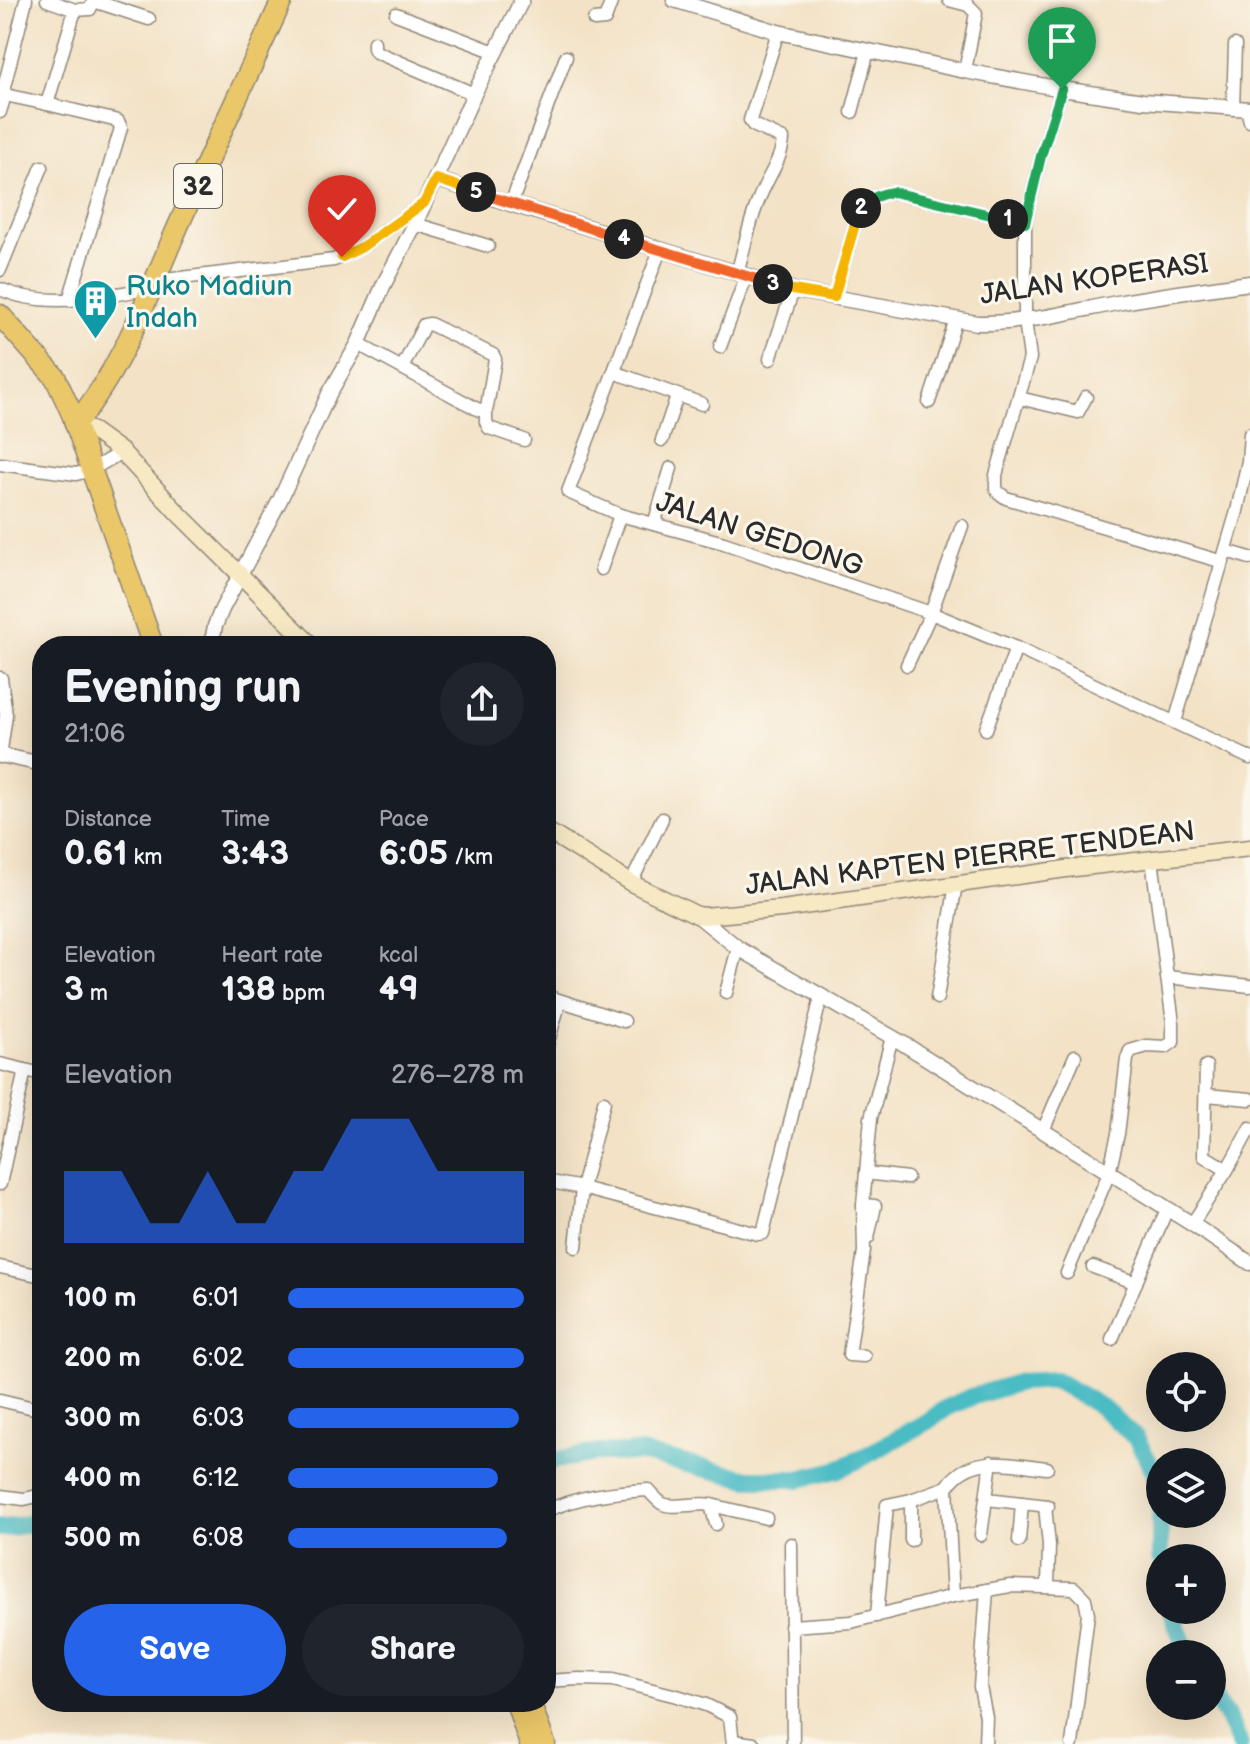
<!DOCTYPE html>
<meta charset="utf-8">
<style>
:root{--surface:#171b24;--page:#20242c;--text:#f1f3f6;--muted:#9ea1a6;--accent:#2563eb}
body{margin:0;font-family:"Balsamiq Sans",sans-serif;background:var(--page);color:var(--text);height:100vh;display:flex;flex-direction:column;font-size:30px;white-space:nowrap}
*{box-sizing:border-box;margin:0}
p{font-size:26px;color:var(--muted)}
.icon{flex:none;width:44px;height:44px;fill:none;stroke:currentColor;stroke-width:2;stroke-linecap:round;stroke-linejoin:round}
.map{position:relative;flex:1;overflow:hidden}
.sheet{position:absolute;left:32px;top:636px;width:524px;height:1076px;display:flex;flex-direction:column;background:var(--surface);border-radius:32px;box-shadow:0 8px 32px #0002}
.sheet>*{flex:none}
.fabs{position:absolute;left:1146px;top:1352px;display:grid;gap:16px}
.fabs a{display:grid;place-items:center;width:80px;height:80px;border-radius:50%;background:var(--surface);box-shadow:0 8px 32px #0002;font-size:40px}
.pin{position:absolute;display:grid;place-items:center;width:68px;height:68px;color:#fff;margin:-82px -34px;border-radius:50% 50% 50% 0;rotate:-45deg;box-shadow:0 0 8px #0007}
.pin .icon{rotate:45deg}
.km{position:absolute;width:40px;height:40px;margin:-20px;border-radius:50%;background:#222;color:#fff;font-size:22px;line-height:40px;text-align:center}
.round{display:grid;place-items:center;flex:none;width:84px;height:84px;border-radius:42px;background:var(--page)}
.overview{display:flex;align-items:center;justify-content:space-between;height:136px;padding:0 32px}
h1{font-size:44px;font-weight:700;line-height:60px}
.metrics{display:grid;grid-template-columns:repeat(3,1fr);gap:12px;height:136px;padding:8px 32px}
.metrics div{display:grid;align-content:center}
.metrics b{font-size:34px;font-weight:700}
.metrics small{font-size:22px;font-weight:400}
.metrics p{font-size:22px}
.chart{height:224px;padding:16px 32px}
.chart p{display:flex;justify-content:space-between}
.chart svg{width:100%;height:144px;margin-top:8px;fill:var(--accent);opacity:.7}
.cta{display:flex;gap:16px;margin-top:auto;padding:16px 32px}
.cta a{flex:1;height:92px;border-radius:48px;background:var(--accent);color:#fff;font-size:32px;font-weight:700;line-height:92px;text-align:center}
.cta a+a{background:var(--page);color:var(--text)}
ul{padding:0 32px;list-style:none;font-size:26px}
li{display:grid;grid-template-columns:128px 96px 1fr;align-items:center;height:60px}
li i{height:20px;border-radius:10px;background:var(--accent)}
.map>svg:first-child{display:block}
.lines{fill:none;stroke-linecap:round;stroke-linejoin:round}
.river{stroke:#4cbbc4;stroke-width:18}
.minor-casing{stroke:#8f8678;stroke-width:15}
.tertiary-casing{stroke:#8f8678;stroke-width:17}
.secondary-casing{stroke:#8f8678;stroke-width:19}
.trunk-casing{stroke:#8f8678;stroke-width:23}
.minor{stroke:#fff;stroke-width:12}
.tertiary{stroke:#fff;stroke-width:14}
.secondary{stroke:#f7e9c3;stroke-width:16}
.trunk{stroke:#eac769;stroke-width:20}
.split-1-casing{stroke:#fff;stroke-width:16}
.split-2-casing{stroke:#fff;stroke-width:16}
.split-3-casing{stroke:#fff;stroke-width:16}
.split-4-casing{stroke:#fff;stroke-width:16}
.split-5-casing{stroke:#fff;stroke-width:16}
.split-6-casing{stroke:#fff;stroke-width:16}
.split-1{stroke:#22a559;stroke-width:10}
.split-2{stroke:#22a559;stroke-width:10}
.split-3{stroke:#f5b400;stroke-width:10}
.split-4{stroke:#f0652b;stroke-width:10}
.split-5{stroke:#f0652b;stroke-width:10}
.split-6{stroke:#f5b400;stroke-width:10}
.labels{text-anchor:middle;stroke-width:6;stroke-linejoin:round;paint-order:stroke}
.shield{fill:#fbf7ec;stroke:#696865;stroke-width:2}
.shield-label{font-size:26px;font-weight:bold;fill:#2b2b2b}
.street-label{font-size:28px;fill:#2b2b2b;stroke:#fbf7ec}
.culture-label{font-size:28px;fill:#0d838f;stroke:#fbf7ec;text-anchor:start}
</style>
<div class="map">
<svg width="1250" height="1744" viewBox="0 0 1250 1744">
<rect width="100%" height="100%" fill="#fbf7ec"/>
<filter id="ink" filterUnits="userSpaceOnUse"><feTurbulence type="fractalNoise" baseFrequency=".0125" numOctaves="2"/><feDisplacementMap in="SourceGraphic" scale="16" xChannelSelector="R" yChannelSelector="G"/><feConvolveMatrix kernelMatrix="1 2 1 2 8 2 1 2 1" color-interpolation-filters="sRGB"/></filter>
<filter id="wash" filterUnits="userSpaceOnUse"><feTurbulence type="fractalNoise" baseFrequency=".006" numOctaves="4" result="noise"/><feDisplacementMap in="SourceGraphic" scale="32" xChannelSelector="R" yChannelSelector="G"/><feGaussianBlur stdDeviation="1.8" result="paint"/><feColorMatrix in="noise" values="0 0 0 0 0 0 0 0 0 0 0 0 0 0 0 0 0 1.4 0 .05"/><feComposite in="paint" operator="in"/></filter>
<g filter="url(#wash)">
<rect width="100%" height="100%" fill="#f3e2c6"/>
<g class="lines">
<!-- river -->
<g class="river">
<path d="M 546,1465 L 556,1460 L 596,1453 L 641,1453 L 749,1479 L 799,1479 L 836,1470 L 860,1459 L 926,1422 L 948,1407 L 974,1396 L 1020,1382 L 1055,1380 L 1101,1407 L 1136,1438 L 1154,1471 L 1160,1499 L 1160,1558"/>
<path d="M 0,1528 C 15,1528 27,1523 42,1521"/>
<path d="M 1171,1610 L 1182,1640 L 1191,1654"/>
<path d="M 1212,1695 L 1228,1718 L 1240,1744"/>
</g>
</g>
</g>
<g filter="url(#ink)">
<g class="lines">
<defs>
<g id="minor">
<path d="M 47,0 L 75,10 L 90,9 L 94,0"/>
<path d="M 949,0 L 968,5 L 976,13 L 965,71"/>
<path d="M 94,1 L 149,19"/>
<path d="M 396,14 L 495,52"/>
<path d="M 594,20 L 605,19 L 612,0"/>
<path d="M 374,42 L 374,48 L 376,52 L 474,94"/>
<path d="M 1062,89 L 1041,156 L 1025,223 L 1025,320 L 1030,358 L 996,475 L 996,488 L 998,492 L 1006,498 L 1223,562"/>
<path d="M 5,95 L 47,104"/>
<path d="M 1233,109 L 1235,45"/>
<path d="M 1247,109 L 1250,121"/>
<path d="M 0,112 L 5,95 L 4,87 L 26,0"/>
<path d="M 852,112 L 868,51"/>
<path d="M 511,204 L 566,57"/>
<path d="M 415,224 L 488,246"/>
<path d="M 660,250 L 568,492 L 620,515 L 724,543 L 931,613 L 1016,648 L 1250,758"/>
<path d="M 0,270 L 42,167"/>
<path d="M 737,274 C 744,249 749,223 759,199 C 766,179 782,160 783,139 L 753,125 L 750,120 L 778,32"/>
<path d="M 156,281 L 334,260 L 362,247 L 424,203"/>
<path d="M 0,289 C 47,310 104,296 152,288"/>
<path d="M 834,297 L 858,214 C 866,200 877,194 893,192 L 1025,223"/>
<path d="M 69,300 L 121,128 L 118,121 L 47,104 L 75,10"/>
<path d="M 358,344 L 479,410 L 486,409 L 487,407 L 495,359 L 493,355 L 430,324 L 424,325 L 402,368"/>
<path d="M 720,347 L 746,277"/>
<path d="M 770,359 L 793,290"/>
<path d="M 614,372 L 702,404"/>
<path d="M 1019,398 L 1078,412 L 1086,397"/>
<path d="M 929,402 L 956,319"/>
<path d="M 486,409 L 486,422 L 489,428 L 524,440"/>
<path d="M 662,440 L 677,396"/>
<path d="M 0,464 L 76,474 L 91,470 L 122,452"/>
<path d="M 654,524 L 671,468"/>
<path d="M 1226,551 L 1250,558"/>
<path d="M 601,569 L 620,515"/>
<path d="M 907,665 L 931,613 L 962,526"/>
<path d="M 1175,722 L 1237,511 L 1248,461 L 1250,434"/>
<path d="M 986,729 L 1016,648"/>
<path d="M 0,757 L 6,715 L 1,678"/>
<path d="M 1152,859 L 1167,977"/>
<path d="M 631,883 L 662,819"/>
<path d="M 726,993 L 738,948"/>
<path d="M 546,996 L 624,1021"/>
<path d="M 937,998 L 956,884"/>
<path d="M 546,1049 L 560,1001"/>
<path d="M 0,1064 L 42,1074"/>
<path d="M 1206,1066 L 1204,1156 L 1227,1170"/>
<path d="M 1206,1095 L 1250,1099"/>
<path d="M 1043,1131 L 1075,1056"/>
<path d="M 866,1173 L 907,1178"/>
<path d="M 546,1181 L 582,1188 L 758,1234 L 763,1233 L 821,997"/>
<path d="M 0,1184 L 25,1070"/>
<path d="M 863,1205 L 875,1206 L 868,1238"/>
<path d="M 1192,1224 L 1227,1170 L 1250,1128"/>
<path d="M 576,1247 L 582,1188 L 604,1102"/>
<path d="M 0,1267 L 42,1276"/>
<path d="M 1093,1267 L 1136,1283"/>
<path d="M 1067,1273 L 1109,1173 L 1118,1134 L 1127,1059 L 1130,1051 L 1147,1046 L 1166,1047 L 1173,1042 L 1173,1023 L 1167,977 L 1250,986"/>
<path d="M 1112,1339 L 1167,1209"/>
<path d="M 864,1356 L 849,1355 L 864,1251 L 863,1205 L 871,1118 L 892,1037"/>
<path d="M 0,1400 L 42,1410"/>
<path d="M 0,1496 L 24,1499 L 42,1495"/>
<path d="M 987,1499 L 1048,1506"/>
<path d="M 711,1505 L 766,1518"/>
<path d="M 1045,1506 L 1049,1545 L 1048,1587"/>
<path d="M 546,1511 C 579,1496 612,1492 648,1490 C 652,1494 658,1502 663,1504 C 674,1509 697,1502 711,1505 L 716,1524"/>
<path d="M 981,1535 L 991,1462"/>
<path d="M 911,1540 L 911,1500"/>
<path d="M 1019,1541 L 1022,1503"/>
<path d="M 791,1544 L 793,1744"/>
<path d="M 953,1596 L 947,1487 C 970,1452 1011,1464 1047,1468"/>
<path d="M 877,1616 L 887,1505 L 911,1500 L 947,1487"/>
<path d="M 791,1626 L 851,1622 L 953,1596 L 1010,1586 L 1074,1588 L 1085,1599 L 1088,1614 L 1072,1744"/>
<path d="M 546,1681 L 579,1679 L 613,1680 L 677,1696 L 706,1705 L 730,1717 L 733,1744"/>
<path d="M 733,1741 L 754,1744"/>
<path d="M 985,1744 L 986,1717 L 980,1687 L 987,1590"/>
</g>
<g id="tertiary">
<path d="M 674,0 L 778,32 L 965,71 L 1062,89 L 1143,101 L 1250,109"/>
<path d="M 436,179 L 511,204 L 793,290 L 977,323 C 1024,324 1070,312 1117,303 C 1161,295 1205,289 1250,283"/>
<path d="M 211,646 L 215,626 L 222,609 L 280,500 L 329,394 L 358,344 L 384,284 L 415,224 L 474,94 L 522,0"/>
<path d="M 0,755 L 42,764"/>
<path d="M 697,915 L 738,948 L 904,1044 L 1192,1224 L 1250,1263"/>
</g>
<g id="secondary">
<path d="M 75,424 L 93,431 L 122,452 L 178,513 L 312,646"/>
<path d="M 546,830 L 631,883 L 697,915 L 704,916 L 782,909 L 1066,869 L 1250,848"/>
</g>
<g id="trunk">
<path d="M 0,315 L 55,377 L 72,414 L 153,646"/>
<path d="M 75,424 C 120,371 145,303 172,240 C 207,160 246,80 282,0"/>
<path d="M 516,1702 L 530,1744"/>
<path d="M 530,1702 L 545,1744"/>
</g>
</defs>
<!-- minor casing -->
<use href="#minor" class="minor-casing"/>
<!-- tertiary casing -->
<use href="#tertiary" class="tertiary-casing"/>
<!-- secondary casing -->
<use href="#secondary" class="secondary-casing"/>
<!-- trunk casing -->
<use href="#trunk" class="trunk-casing"/>
<!-- minor -->
<use href="#minor" class="minor"/>
<!-- tertiary -->
<use href="#tertiary" class="tertiary"/>
<!-- secondary -->
<use href="#secondary" class="secondary"/>
<!-- trunk -->
<use href="#trunk" class="trunk"/>
</g>
</g>
<g class="lines" filter="url(#ink)">
<defs>
<path id="split-1" d="M 1008,219 L 1025,223 L 1041,156 L 1062,89"/>
<path id="split-2" d="M 861,208 C 869,198 880,194 893,192 L 1008,219"/>
<path id="split-3" d="M 773,284 L 793,290 L 834,297 L 858,214 L 861,208"/>
<path id="split-4" d="M 624,239 L 773,284"/>
<path id="split-5" d="M 476,192 L 624,239"/>
<path id="split-6" d="M 342,257 L 362,247 L 424,203 L 436,179 L 476,192"/>
</defs>
<!-- split-1 casing -->
<use href="#split-1" class="split-1-casing"/>
<!-- split-2 casing -->
<use href="#split-2" class="split-2-casing"/>
<!-- split-3 casing -->
<use href="#split-3" class="split-3-casing"/>
<!-- split-4 casing -->
<use href="#split-4" class="split-4-casing"/>
<!-- split-5 casing -->
<use href="#split-5" class="split-5-casing"/>
<!-- split-6 casing -->
<use href="#split-6" class="split-6-casing"/>
<!-- split-1 -->
<use href="#split-1" class="split-1"/>
<!-- split-2 -->
<use href="#split-2" class="split-2"/>
<!-- split-3 -->
<use href="#split-3" class="split-3"/>
<!-- split-4 -->
<use href="#split-4" class="split-4"/>
<!-- split-5 -->
<use href="#split-5" class="split-5"/>
<!-- split-6 -->
<use href="#split-6" class="split-6"/>
</g>
<!-- icons -->
<defs>
<symbol id="building-pin" viewBox="-11 -11 22 30"><path d="M0 17L-7.5 6A9.5 9.5 0 1 1 7.5 6Z" fill="#0f9aa8" stroke="#fbf7ec"/><path d="M-4-6H4V6H1V3H-1V6H-4ZM-2.5-4.3h1.7v1.8h-1.7ZM.8-4.3h1.7v1.8H.8ZM-2.5-1h1.7V.8h-1.7ZM.8-1h1.7V.8H.8Z" fill="#fff"/></symbol>
</defs>
<g fill-rule="evenodd">
<use href="#building-pin" x="70" y="276" width="51" height="69"/>
</g>
<g class="labels">
<!-- shield labels -->
<rect class="shield" x="174" y="164" width="48" height="44" rx="6"/>
<g class="shield-label">
<text x="198" y="195">32</text>
</g>
<!-- street labels -->
<g class="street-label">
<text transform="translate(1094 278) rotate(-8)" y="10">JALAN KOPERASI</text>
<text transform="translate(760 533) rotate(18)" y="10">JALAN GEDONG</text>
<text transform="translate(970 857) rotate(-7)" y="10">JALAN KAPTEN PIERRE TENDEAN</text>
</g>
<!-- culture labels -->
<g class="culture-label">
<text x="126" y="295">Ruko Madiun<tspan x="126" dy="32">Indah</tspan></text>
</g>
</g>
</svg>
<div class="fabs">
<a><svg class="icon" aria-label="locate" viewBox="0 0 24 24"><circle cx="12" cy="12" r="6"/><path d="M12 2v4M12 18v4M2 12h4M18 12h4"/></svg></a>
<a><svg class="icon" aria-label="layers" viewBox="0 0 24 24"><path d="M12 4l9 5-9 5-9-5zM3 14l9 5 9-5"/></svg></a>
<a>+</a>
<a>−</a>
</div>
<div class="pin" style="left:1062px;top:89px;background:#1e9e55"><svg class="icon" aria-label="arrive" viewBox="0 0 24 24"><path d="M6 21V4h12l-3 4 3 4H6"/></svg></div>
<div class="pin" style="left:342px;top:257px;background:#d93025"><svg class="icon" aria-label="check" viewBox="0 0 24 24"><path d="M5 12l5 5 9-10"/></svg></div>
<b class="km" style="left:1008px;top:219px">1</b>
<b class="km" style="left:861px;top:208px">2</b>
<b class="km" style="left:773px;top:284px">3</b>
<b class="km" style="left:624px;top:239px">4</b>
<b class="km" style="left:476px;top:192px">5</b>
<section class="sheet">
<div class="overview"><div><h1>Evening run</h1><p>21:06</p></div><a class="round"><svg class="icon" aria-label="share" viewBox="0 0 24 24"><path d="M12 15V3M7 8l5-5 5 5M5 13v7h14v-7"/></svg></a></div>
<div class="metrics">
<div><p>Distance</p><b>0.61<small> km</small></b></div>
<div><p>Time</p><b>3:43</b></div>
<div><p>Pace</p><b>6:05<small> /km</small></b></div>
</div>
<div class="metrics">
<div><p>Elevation</p><b>3<small> m</small></b></div>
<div><p>Heart rate</p><b>138<small> bpm</small></b></div>
<div><p>kcal</p><b>49</b></div>
</div>
<div class="chart"><p><span>Elevation</span>276–278 m</p>
<svg viewBox="0 0 160 44" preserveAspectRatio="none"><path d="M0 44V22L10 22L20 22L30 38L40 38L50 22L60 38L70 38L80 22L90 22L100 6L110 6L120 6L130 22L140 22L150 22L160 22V44z"/></svg>
</div>
<ul>
<li><b>100 m</b>6:01<i style="width:100%"></i></li>
<li><b>200 m</b>6:02<i style="width:100%"></i></li>
<li><b>300 m</b>6:03<i style="width:98%"></i></li>
<li><b>400 m</b>6:12<i style="width:89%"></i></li>
<li><b>500 m</b>6:08<i style="width:93%"></i></li>
</ul>
<div class="cta"><a>Save</a><a>Share</a></div>
</section>
</div>
